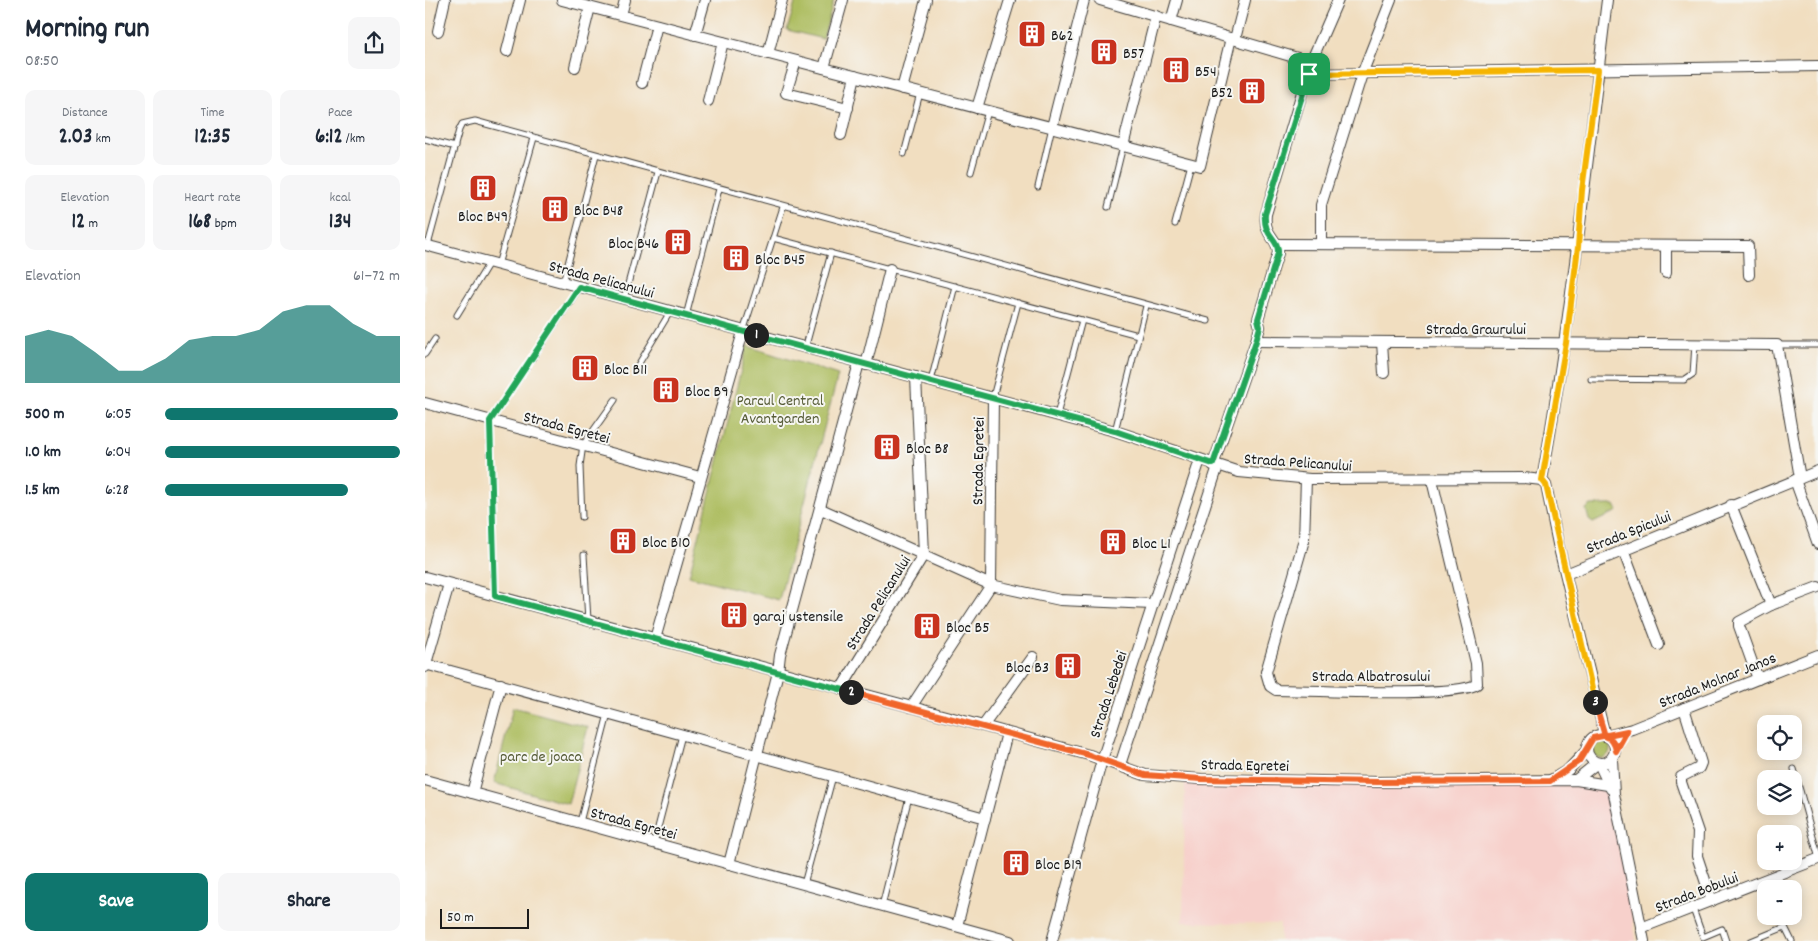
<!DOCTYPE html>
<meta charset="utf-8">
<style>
:root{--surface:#fff;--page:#f6f6f7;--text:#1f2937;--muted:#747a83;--accent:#0f766e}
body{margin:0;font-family:Dekko,sans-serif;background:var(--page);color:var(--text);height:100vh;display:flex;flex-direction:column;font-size:19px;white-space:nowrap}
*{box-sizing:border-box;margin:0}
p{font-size:16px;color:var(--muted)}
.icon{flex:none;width:28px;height:28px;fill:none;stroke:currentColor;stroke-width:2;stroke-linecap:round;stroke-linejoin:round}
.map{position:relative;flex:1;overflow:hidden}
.drawer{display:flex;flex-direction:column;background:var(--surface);width:425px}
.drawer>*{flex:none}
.buttons{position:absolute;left:1332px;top:715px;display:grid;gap:10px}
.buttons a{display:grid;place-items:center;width:45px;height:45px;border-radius:10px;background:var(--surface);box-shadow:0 2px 12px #0003;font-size:25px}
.scale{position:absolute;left:15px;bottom:12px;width:89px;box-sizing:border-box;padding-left:5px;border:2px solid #1c1c1c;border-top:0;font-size:14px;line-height:18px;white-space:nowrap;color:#1c1c1c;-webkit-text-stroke:4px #f6f6f2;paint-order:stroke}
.pin{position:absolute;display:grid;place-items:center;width:42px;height:42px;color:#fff;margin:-21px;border-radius:10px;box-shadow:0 2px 8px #0006}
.km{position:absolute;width:25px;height:25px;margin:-12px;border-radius:50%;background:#222;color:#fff;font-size:14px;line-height:25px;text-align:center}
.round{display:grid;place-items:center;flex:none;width:52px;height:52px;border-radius:10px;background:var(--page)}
.summary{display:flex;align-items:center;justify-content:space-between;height:85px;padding:0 25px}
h1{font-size:28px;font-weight:700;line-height:38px}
.stats{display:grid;grid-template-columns:repeat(3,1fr);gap:8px;height:85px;padding:5px 25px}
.stats div{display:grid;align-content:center;border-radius:10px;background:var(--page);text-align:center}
.stats b{font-size:21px;font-weight:700}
.stats small{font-size:14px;font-weight:400}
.stats p{font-size:14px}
.chart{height:140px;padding:10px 25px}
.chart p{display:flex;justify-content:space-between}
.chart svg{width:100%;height:90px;margin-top:5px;fill:var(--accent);opacity:.7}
.primary-button{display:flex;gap:10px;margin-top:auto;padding:10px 25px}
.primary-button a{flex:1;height:58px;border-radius:10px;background:var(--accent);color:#fff;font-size:20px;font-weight:700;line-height:58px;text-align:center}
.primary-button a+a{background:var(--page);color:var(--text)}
ul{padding:0 25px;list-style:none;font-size:16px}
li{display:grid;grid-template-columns:80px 60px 1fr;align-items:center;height:38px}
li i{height:12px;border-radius:6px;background:var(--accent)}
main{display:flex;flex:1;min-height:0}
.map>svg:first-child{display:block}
.built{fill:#f7d0cb}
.green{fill:#adbd60;stroke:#646c3e}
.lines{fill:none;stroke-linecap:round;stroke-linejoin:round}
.lane-casing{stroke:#3c3935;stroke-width:7}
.street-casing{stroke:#3c3935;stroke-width:12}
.lane{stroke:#fff;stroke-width:5}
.street{stroke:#fff;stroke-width:10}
.split-1-casing{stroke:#fff;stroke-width:10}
.split-2-casing{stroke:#fff;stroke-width:10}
.split-3-casing{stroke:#fff;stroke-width:10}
.split-4-casing{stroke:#fff;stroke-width:10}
.split-1{stroke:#22a559;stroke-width:6}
.split-2{stroke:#22a559;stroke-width:6}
.split-3{stroke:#f0652b;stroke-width:6}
.split-4{stroke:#f5b400;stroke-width:6}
.labels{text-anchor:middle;stroke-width:4;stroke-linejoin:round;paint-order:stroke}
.poi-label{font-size:16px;fill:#1c1c1c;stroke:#f6f6f2;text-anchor:start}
.street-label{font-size:16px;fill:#1c1c1c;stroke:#f6f6f2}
.park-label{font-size:16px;fill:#565c37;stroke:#f6f6f2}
</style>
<main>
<section class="drawer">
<div class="summary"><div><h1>Morning run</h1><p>08:50</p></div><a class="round"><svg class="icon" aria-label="share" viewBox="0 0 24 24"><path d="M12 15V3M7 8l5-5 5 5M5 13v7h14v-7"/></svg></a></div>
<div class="stats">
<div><p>Distance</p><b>2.03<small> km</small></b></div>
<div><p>Time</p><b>12:35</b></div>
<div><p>Pace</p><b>6:12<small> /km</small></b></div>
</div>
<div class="stats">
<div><p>Elevation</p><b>12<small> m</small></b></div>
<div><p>Heart rate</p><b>168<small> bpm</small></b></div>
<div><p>kcal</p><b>134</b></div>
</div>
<div class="chart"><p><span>Elevation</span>61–72 m</p>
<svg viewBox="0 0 160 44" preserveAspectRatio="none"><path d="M0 44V21L10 18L20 21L30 29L40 38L50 38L60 32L70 23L80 21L90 21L100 18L110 9L120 6L130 6L140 15L150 21L160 21V44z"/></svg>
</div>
<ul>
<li><b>500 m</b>6:05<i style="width:99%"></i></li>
<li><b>1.0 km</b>6:04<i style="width:100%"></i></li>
<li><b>1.5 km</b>6:28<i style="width:78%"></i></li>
</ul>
<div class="primary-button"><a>Save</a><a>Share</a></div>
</section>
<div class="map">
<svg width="1393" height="941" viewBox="0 0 1393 941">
<rect width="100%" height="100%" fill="#f6f6f2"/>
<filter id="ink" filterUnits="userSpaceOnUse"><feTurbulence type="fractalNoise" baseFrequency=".02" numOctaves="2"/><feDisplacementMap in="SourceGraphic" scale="10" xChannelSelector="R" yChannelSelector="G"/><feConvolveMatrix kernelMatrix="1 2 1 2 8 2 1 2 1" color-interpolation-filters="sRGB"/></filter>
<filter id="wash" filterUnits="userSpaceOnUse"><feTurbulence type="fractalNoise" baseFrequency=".0096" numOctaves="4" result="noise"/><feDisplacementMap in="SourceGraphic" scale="20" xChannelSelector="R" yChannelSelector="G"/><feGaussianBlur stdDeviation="1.12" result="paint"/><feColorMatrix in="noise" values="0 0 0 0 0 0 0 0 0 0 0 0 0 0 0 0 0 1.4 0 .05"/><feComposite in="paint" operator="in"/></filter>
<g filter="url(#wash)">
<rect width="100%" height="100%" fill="#f1dec0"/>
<!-- built -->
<path class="built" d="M 1180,780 L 1206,907 L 1211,941 L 855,941 L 855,924 L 758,922 L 760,781 Z"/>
<!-- green -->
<g class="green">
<path d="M 371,0 L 409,0 L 398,39 L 362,30 Z"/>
<path d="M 322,346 L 413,375 L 354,600 L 264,576 Z"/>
<path d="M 1166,505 L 1190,505 L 1193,511 L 1168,523 L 1164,520 L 1161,509 Z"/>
<path d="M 88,707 L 163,727 L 143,804 L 69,783 Z"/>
<circle cx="1176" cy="749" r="9"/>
</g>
</g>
<g filter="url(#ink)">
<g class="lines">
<defs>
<g id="lane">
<path d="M 0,139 L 30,147"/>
<path d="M 479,154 L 495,93"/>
<path d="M 546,172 L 563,111"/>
<path d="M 613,187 L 627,127"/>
<path d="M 683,207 L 698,146"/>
<path d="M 750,224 L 766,164"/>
<path d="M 348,238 L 713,335"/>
<path d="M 3,245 L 34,130 L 37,124 L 50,121 L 783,321"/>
<path d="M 73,265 L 109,138"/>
<path d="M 138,283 L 171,155"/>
<path d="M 199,299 L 233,172"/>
<path d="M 32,315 L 64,263"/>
<path d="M 261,316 L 294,189"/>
<path d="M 318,332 L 358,207"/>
<path d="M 1352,345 L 1393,345"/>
<path d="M 380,349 L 406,253"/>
<path d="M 0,354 L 10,339"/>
<path d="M 213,365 L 245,312"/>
<path d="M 1166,379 L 1259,380 L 1268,374 L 1270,344"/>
<path d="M 506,381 L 530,286"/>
<path d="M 568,397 L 593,303"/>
<path d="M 632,415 L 657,320"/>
<path d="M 690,431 L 721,306"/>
<path d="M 157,517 L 155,466 L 158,445 L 190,400"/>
<path d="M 159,555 L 163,620"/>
<path d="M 70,596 L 65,421 L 155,287"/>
<path d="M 1369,769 L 1393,855"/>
<path d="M 155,822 L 183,714"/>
<path d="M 229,843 L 257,735"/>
<path d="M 379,884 L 408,776"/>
<path d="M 457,906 L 484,797"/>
<path d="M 1268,909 L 1278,937 L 1297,929 L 1301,941"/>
<path d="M 1326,941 L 1360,927 L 1367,941"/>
</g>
<g id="street">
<path d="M 137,0 L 775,166 L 806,38"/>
<path d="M 675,0 L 886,62"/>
<path d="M 196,15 L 200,0"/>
<path d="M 746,21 L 752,0"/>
<path d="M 13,31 L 20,0"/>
<path d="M 270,35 L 280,0"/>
<path d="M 810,39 L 820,0"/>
<path d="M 82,51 L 95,0"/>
<path d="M 343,54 L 357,0"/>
<path d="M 371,61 L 361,93 L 423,108"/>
<path d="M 150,67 L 165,7"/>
<path d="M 399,68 L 418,0"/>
<path d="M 883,74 L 1393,66"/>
<path d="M 217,83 L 232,25"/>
<path d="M 477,89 L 501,0"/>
<path d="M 283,101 L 298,42"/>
<path d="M 552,108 L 585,0"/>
<path d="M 627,127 L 659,0"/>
<path d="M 416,135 L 430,76"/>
<path d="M 698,146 L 731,16"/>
<path d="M 852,244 L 1323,246 L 1324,275"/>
<path d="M 896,244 L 896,205 L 937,74 L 966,0"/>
<path d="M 0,245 L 690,431 L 814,472 L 885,479 L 1099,478 L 1117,480"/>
<path d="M 1241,246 L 1241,273"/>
<path d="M 831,341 L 1352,345 L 1375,478"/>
<path d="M 957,342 L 959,373"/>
<path d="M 441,365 L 465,269"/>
<path d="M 0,403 L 275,477"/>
<path d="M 788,465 L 831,341 L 835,327 L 833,319 L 853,253 C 854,238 838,237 841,214 L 886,62 L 913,0"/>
<path d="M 881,479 L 879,540 L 841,672 L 845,686 L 851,690 C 884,690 1032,698 1052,684 L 1051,663 L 1007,480"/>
<path d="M 1370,480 L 1393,544"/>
<path d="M 1306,505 L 1346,605 L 1314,622 L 1314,626 L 1333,679"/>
<path d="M 396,509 L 566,585 L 635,600 L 727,604"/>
<path d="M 1198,550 L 1234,645"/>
<path d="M 1141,574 L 1393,471"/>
<path d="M 0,577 L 558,726 L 664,755 L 720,775 L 776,779 L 952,782 L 1151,780 L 1183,785"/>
<path d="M 1346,605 L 1393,587"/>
<path d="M 230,639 L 318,332"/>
<path d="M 0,664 L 560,818"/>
<path d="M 0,667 L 24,584"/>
<path d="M 416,689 L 499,554 L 491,377"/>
<path d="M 486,707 L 566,585 L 568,397"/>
<path d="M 1259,708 L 1276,763 L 1274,768 L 1256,777 L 1256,782 L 1273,832 L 1272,856 L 1287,901"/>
<path d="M 558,726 L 608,657"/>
<circle cx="1176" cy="749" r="14"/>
<path d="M 1180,736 L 1133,544 L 1121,485 L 1117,480 C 1146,321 1162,161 1182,0"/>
<path d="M 1182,736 L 1207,729 L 1393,655"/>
<path d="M 1187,759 L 1189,794 L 1219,941"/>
<path d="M 1174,764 L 1186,789"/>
<path d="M 695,765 L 793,466"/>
<path d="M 0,780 L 585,941"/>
<path d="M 1126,780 L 1143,770 L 1162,750"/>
<path d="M 1151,780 L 1172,763"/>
<path d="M 47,793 L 76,684"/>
<path d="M 304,864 L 353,672 L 355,655 L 434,363"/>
<path d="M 532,926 L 582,733"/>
<path d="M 1216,928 L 1393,859"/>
<path d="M 627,941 L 677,760 L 775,460"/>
</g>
</defs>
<!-- lane casing -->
<use href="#lane" class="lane-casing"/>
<!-- street casing -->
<use href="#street" class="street-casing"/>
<!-- lane -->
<use href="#lane" class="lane"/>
<!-- street -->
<use href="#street" class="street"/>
</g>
</g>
<g class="lines" filter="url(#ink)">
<defs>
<path id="split-1" d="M 331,335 L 690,431 L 788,464 L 831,341 L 835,327 L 833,319 L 853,253 C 854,238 838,237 840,214 L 884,74"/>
<path id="split-2" d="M 331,335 L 154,287 L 65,421 L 70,596 L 426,692"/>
<path id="split-3" d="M 426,692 L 664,755 L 720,775 L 776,779 L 952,782 L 1125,781 L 1154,761 L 1168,738 L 1202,731 L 1191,751 C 1190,743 1187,738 1180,736 L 1170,702"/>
<path id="split-4" d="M 884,74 L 1173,70 L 1157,190 L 1153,247 L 1141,343 L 1117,480 L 1121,485 L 1170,702"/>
</defs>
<!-- split-1 casing -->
<use href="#split-1" class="split-1-casing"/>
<!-- split-2 casing -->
<use href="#split-2" class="split-2-casing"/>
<!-- split-3 casing -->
<use href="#split-3" class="split-3-casing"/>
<!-- split-4 casing -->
<use href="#split-4" class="split-4-casing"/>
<!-- split-1 -->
<use href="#split-1" class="split-1"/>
<!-- split-2 -->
<use href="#split-2" class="split-2"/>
<!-- split-3 -->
<use href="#split-3" class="split-3"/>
<!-- split-4 -->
<use href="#split-4" class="split-4"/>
</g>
<!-- icons -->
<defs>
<symbol id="building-square" viewBox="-11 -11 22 22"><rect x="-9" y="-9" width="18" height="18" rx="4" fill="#c8321e" stroke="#f6f6f2"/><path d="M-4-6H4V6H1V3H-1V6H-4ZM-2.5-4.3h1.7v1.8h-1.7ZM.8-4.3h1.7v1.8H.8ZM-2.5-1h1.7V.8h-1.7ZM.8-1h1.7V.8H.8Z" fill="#fff"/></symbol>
</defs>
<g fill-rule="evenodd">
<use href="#building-square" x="591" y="18" width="32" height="32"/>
<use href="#building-square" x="663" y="36" width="32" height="32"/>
<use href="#building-square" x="735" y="54" width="32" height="32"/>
<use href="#building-square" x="811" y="75" width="32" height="32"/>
<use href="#building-square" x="42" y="172" width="32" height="32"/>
<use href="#building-square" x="114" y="193" width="32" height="32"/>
<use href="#building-square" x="237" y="226" width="32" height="32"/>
<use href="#building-square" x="295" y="242" width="32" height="32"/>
<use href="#building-square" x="144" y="352" width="32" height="32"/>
<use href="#building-square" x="225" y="374" width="32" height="32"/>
<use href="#building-square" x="446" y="431" width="32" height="32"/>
<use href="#building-square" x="182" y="525" width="32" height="32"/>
<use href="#building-square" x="672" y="526" width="32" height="32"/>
<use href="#building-square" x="293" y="599" width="32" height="32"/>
<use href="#building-square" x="486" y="610" width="32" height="32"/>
<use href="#building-square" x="627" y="650" width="32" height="32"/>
<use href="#building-square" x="575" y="847" width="32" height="32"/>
</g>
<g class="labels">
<!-- poi labels -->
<g class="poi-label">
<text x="626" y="40">B62</text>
<text x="698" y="58">B57</text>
<text x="770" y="76">B54</text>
<text x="808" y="97" text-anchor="end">B52</text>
<text x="149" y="215">Bloc B48</text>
<text x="58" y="221" text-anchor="middle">Bloc B49</text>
<text x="234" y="248" text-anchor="end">Bloc B46</text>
<text x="330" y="264">Bloc B45</text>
<text x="179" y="374">Bloc B11</text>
<text x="260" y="396">Bloc B9</text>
<text x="481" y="453">Bloc B8</text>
<text x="217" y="547">Bloc B10</text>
<text x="707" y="548">Bloc L1</text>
<text x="328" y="621">garaj ustensile</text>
<text x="521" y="632">Bloc B5</text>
<text x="624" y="672" text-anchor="end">Bloc B3</text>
<text x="610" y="869">Bloc B19</text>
</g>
<!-- street labels -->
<g class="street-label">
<text transform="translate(177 278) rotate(15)" y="6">Strada Pelicanului</text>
<text x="1051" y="334">Strada Graurului</text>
<text transform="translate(142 426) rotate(15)" y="6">Strada Egretei</text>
<text transform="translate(552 461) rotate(-89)" y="6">Strada Egretei</text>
<text transform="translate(873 461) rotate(4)" y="6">Strada Pelicanului</text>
<text transform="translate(1203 531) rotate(-22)" y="6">Strada Spicului</text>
<text transform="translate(452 602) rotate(-58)" y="6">Strada Pelicanului</text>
<text x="946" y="681">Strada Albatrosului</text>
<text transform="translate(1292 679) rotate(-22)" y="6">Strada Molnar Janos</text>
<text transform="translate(682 694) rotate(-72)" y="6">Strada Lebedei</text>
<text transform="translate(820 764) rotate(1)" y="6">Strada Egretei</text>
<text transform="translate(209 822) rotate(15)" y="6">Strada Egretei</text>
<text transform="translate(1271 891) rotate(-21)" y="6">Strada Bobului</text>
</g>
<!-- park labels -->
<g class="park-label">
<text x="355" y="405">Parcul Central<tspan x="355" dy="18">Avantgarden</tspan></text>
<text x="116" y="761">parc de joaca</text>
</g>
</g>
</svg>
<div class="buttons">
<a><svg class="icon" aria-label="locate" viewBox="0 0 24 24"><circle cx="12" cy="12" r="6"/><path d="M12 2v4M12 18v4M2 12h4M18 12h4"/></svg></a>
<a><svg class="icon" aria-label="layers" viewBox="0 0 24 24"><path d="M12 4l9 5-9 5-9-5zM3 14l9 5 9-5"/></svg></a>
<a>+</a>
<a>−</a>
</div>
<div class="scale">50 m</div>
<div class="pin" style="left:884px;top:74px;background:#1e9e55"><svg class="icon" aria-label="arrive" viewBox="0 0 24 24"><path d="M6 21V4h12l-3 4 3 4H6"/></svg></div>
<b class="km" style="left:331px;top:335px">1</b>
<b class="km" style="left:426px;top:692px">2</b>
<b class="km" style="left:1170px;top:702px">3</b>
</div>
</main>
